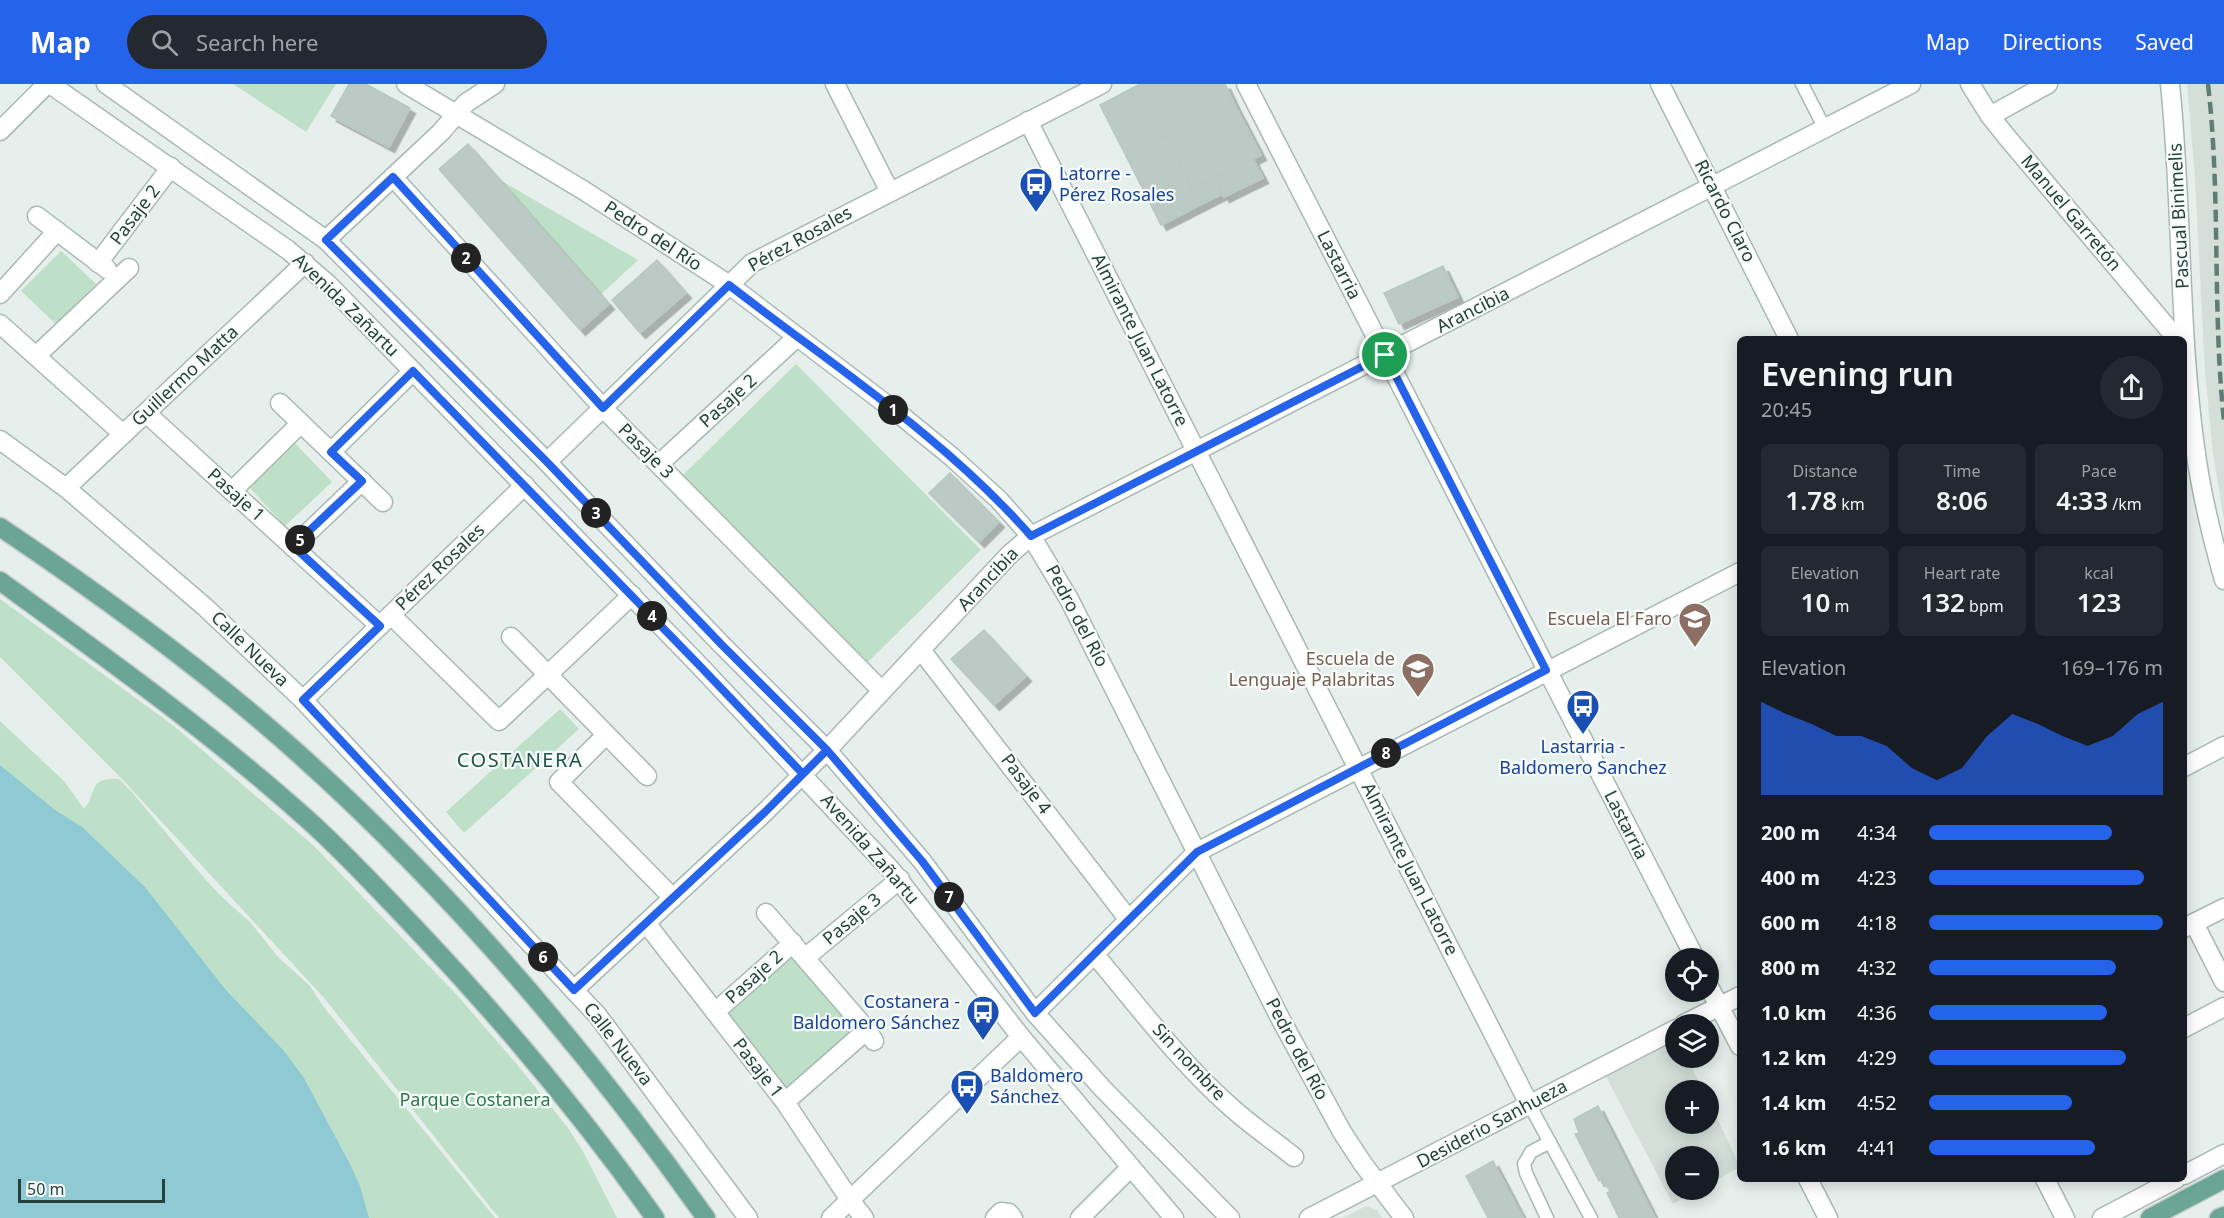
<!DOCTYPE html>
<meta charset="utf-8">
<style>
:root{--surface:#171b24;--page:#242831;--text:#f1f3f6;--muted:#9ea1a6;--accent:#2563eb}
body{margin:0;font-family:"Noto Sans",sans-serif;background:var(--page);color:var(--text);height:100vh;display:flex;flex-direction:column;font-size:22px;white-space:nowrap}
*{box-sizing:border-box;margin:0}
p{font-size:20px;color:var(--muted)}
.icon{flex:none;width:33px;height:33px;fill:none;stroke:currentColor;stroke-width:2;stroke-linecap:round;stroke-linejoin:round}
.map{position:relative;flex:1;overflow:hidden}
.sheet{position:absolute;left:1737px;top:252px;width:450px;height:846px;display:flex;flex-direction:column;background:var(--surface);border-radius:9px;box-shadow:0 3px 15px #0003}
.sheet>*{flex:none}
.fabs{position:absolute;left:1665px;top:864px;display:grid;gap:12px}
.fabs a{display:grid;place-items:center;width:54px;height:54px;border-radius:50%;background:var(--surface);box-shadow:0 3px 15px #0003;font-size:30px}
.scale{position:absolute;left:18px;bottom:15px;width:147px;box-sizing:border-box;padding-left:6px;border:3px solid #24423a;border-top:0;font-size:16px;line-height:21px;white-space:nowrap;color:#24423a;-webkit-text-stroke:4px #f7fbf9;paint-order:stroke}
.pin{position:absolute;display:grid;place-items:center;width:51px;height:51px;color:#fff;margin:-26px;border:3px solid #fff;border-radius:50%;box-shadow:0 2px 6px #0007}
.km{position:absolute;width:30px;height:30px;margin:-15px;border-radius:50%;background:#222;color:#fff;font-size:16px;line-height:30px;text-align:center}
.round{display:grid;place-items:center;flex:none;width:63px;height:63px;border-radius:32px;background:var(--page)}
.overview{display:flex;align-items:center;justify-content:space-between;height:102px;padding:0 24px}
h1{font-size:33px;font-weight:600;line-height:45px}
.metrics{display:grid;grid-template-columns:repeat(3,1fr);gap:9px;height:102px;padding:6px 24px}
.metrics div{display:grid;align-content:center;border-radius:9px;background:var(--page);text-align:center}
.metrics b{font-size:26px;font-weight:600}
.metrics small{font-size:16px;font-weight:400}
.metrics p{font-size:16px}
.chart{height:168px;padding:12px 24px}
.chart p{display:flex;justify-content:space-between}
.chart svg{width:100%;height:108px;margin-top:6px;fill:var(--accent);opacity:.7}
ul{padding:0 24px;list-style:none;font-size:20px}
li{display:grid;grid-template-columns:96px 72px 1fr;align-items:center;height:45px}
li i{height:15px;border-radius:8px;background:var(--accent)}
header{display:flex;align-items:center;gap:36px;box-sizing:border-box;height:84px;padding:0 30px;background:var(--accent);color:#fff}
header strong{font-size:28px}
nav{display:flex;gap:33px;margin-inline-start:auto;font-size:21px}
.search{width:420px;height:54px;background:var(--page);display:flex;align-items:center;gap:15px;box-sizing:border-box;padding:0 21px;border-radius:33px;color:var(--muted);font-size:22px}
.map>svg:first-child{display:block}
.built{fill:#d4dfda}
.green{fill:#bfe0c8}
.water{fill:#8ec9d4}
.building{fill:#bbcac4;stroke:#b8c9c2;stroke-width:1.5;filter:url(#shadow)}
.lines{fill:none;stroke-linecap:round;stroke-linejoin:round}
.service-casing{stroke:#a8b8b2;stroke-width:15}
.minor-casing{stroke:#a8b8b2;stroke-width:21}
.tertiary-casing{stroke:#a8b8b2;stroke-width:21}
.primary-casing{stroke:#c2cac8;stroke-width:21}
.service{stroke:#fff;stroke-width:12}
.minor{stroke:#fff;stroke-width:18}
.tertiary{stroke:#fff;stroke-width:18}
.primary{stroke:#6aa596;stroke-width:18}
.rail{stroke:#5f7d75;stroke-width:4.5;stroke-dasharray:12 6;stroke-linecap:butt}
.route-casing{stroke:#fff;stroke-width:12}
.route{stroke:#2563eb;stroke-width:8}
.labels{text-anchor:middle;stroke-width:4.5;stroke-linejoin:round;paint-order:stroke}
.transit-label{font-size:18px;fill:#164399;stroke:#f7fbf9;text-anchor:start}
.street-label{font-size:18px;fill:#24423a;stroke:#f7fbf9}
.education-label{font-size:18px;fill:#785e54;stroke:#f7fbf9;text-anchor:end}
.park-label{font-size:18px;fill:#2d7a4b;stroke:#f7fbf9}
.neighbourhood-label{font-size:20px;letter-spacing:1.5px;fill:#1f5548;stroke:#f7fbf9}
</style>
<header>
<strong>Map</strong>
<div class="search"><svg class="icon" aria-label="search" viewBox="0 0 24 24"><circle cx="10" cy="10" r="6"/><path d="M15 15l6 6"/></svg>Search here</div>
<nav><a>Map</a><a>Directions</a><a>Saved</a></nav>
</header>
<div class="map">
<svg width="2224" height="1134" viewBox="0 0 2224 1134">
<defs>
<filter id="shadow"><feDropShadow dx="5.5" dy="5.5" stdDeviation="0" flood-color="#0004"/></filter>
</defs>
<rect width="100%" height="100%" fill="#e6efeb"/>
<!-- built -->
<g class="built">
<path d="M 2187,0 L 2224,0 L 2224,436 L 2213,369 L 2205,289 L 2195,94 Z"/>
<path d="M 1675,953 L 1676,974 L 1687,974 L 1703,1006 L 1676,1006 L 1676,1040 L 1708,1040 L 1709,1017 L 1740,1083 L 1709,1100 L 1708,1072 L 1676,1072 L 1676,1106 L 1699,1106 L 1673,1120 L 1604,989 Z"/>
<path d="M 1366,1122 L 1377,1126 L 1382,1134 L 1343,1134 Z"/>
</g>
<!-- green -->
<g class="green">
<path d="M 233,0 L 336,0 L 306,48 Z"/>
<path d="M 486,88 L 638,176 L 596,215 Z"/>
<path d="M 61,167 L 96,200 L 56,240 L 21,207 Z"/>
<path d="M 796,280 L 981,466 L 868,578 L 682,392 Z"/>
<path d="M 294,358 L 332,398 L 285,442 L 247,401 Z"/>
<path d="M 0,515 L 174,642 L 313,761 L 455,909 L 515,978 L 568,1044 L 585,1071 L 617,1134 L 499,1134 L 325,915 L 123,696 L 0,573 Z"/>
<path d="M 560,625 L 579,645 L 464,749 L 446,728 Z"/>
<path d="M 0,637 L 64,697 L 84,725 C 98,709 87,693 119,695 L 131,707 L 204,794 L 223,814 L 251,839 L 278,873 L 310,902 L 323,922 L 495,1134 L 0,1134 Z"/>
<path d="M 793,859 L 867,946 L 785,1018 L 715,928 Z"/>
</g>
<!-- water -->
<path class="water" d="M 0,681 L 55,726 L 82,743 L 145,803 L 225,905 L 284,967 L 304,994 L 352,1084 L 360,1102 L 369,1134 L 0,1134 Z"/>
<!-- building -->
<g class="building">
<path d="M 349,0 L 366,0 L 410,24 L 389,63 L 331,32 Z"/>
<path d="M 1140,0 L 1225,0 L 1233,17 L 1126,72 L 1100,21 Z"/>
<path d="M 1233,17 L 1261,71 L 1193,105 L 1165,51 Z"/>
<path d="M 1165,51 L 1193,105 L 1153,125 L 1126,72 Z"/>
<path d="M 468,60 L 609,220 L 580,246 L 439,85 Z"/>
<path d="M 1253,75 L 1263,94 L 1224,113 L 1214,94 Z"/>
<path d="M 1214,94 L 1222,110 L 1161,141 L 1153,125 Z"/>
<path d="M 657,176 L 686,209 L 640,249 L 612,216 Z"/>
<path d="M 1443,182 L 1458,213 L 1399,240 L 1384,209 Z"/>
<path d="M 950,389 L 999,438 L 979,458 L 929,409 Z"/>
<path d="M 984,546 L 1026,592 L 994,621 L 951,575 Z"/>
<path d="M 1598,1022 L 1655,1134 L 1619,1134 L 1607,1109 L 1610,1107 L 1602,1095 L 1599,1097 L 1575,1050 L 1579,1049 L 1574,1035 Z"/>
<path d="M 1493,1077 L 1523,1134 L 1488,1134 L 1466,1092 Z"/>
</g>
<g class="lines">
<defs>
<g id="service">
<path d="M 1802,0 L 1825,45"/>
<path d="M 1529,1020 L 1591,1134"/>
<path d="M 1547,1134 L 1526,1089 L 1524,1080 L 1531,1068 L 1550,1058"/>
</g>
<g id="minor">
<path d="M 406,0 L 583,106 L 728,200 L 903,333 L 952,373 L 999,416 L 1031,452 L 1069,515 L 1280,934 L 1342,1048 L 1363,1080 L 1404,1134"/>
<path d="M 835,0 L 890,108"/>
<path d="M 1246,0 L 1695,874"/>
<path d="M 1660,0 L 1789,255"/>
<path d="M 1970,0 L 1990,32 L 2006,52 L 2177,255"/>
<path d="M 1990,32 L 2048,0"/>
<path d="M 1028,37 L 1529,1020"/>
<path d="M 393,93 L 603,324 L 882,607"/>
<path d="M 37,132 L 107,185"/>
<path d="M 326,156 L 441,48 L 466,19 L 495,0"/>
<path d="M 98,179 L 171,83"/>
<path d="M 0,210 L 57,147"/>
<path d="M 0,240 L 123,350"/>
<path d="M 36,272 L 129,184"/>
<path d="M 280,319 L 383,418"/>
<path d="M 146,329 L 380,542"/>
<path d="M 0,356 L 66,404 L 205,523 L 303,616 L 598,932 L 748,1134"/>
<path d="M 331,368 L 413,287"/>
<path d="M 547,378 L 752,179 L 1102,0"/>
<path d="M 659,380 L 797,253"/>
<path d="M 66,404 L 305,179"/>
<path d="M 232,407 L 301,339"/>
<path d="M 293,463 L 362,397"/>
<path d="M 391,531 L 499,637 L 632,511"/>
<path d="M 511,553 L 647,692"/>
<path d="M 921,566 L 1129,836"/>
<path d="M 303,616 L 525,401"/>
<path d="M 606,651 L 559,698 L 673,814"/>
<path d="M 766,829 L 867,946 L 874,957"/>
<path d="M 646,839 L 785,1018 L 850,1116 L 864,1134"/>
<path d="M 2194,839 L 2224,898"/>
<path d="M 2184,844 L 2224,824"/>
<path d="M 1095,871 C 1139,923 1181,980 1233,1025 C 1252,1042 1274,1057 1294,1073"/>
<path d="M 805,874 L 900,795"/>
<path d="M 1708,901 L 1740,962"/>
<path d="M 574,906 L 765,728 L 827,666 L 1010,470 L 1031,452 L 1911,0"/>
<path d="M 715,928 L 793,859"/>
<path d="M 1035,929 L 1197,768 L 1740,488"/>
<path d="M 2184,944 L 2224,923"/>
<path d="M 785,1018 L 867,946"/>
<path d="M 2184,1091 L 2224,1070"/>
<path d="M 1808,1095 L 1828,1134"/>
<path d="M 2045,1095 L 2065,1134"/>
<path d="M 831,1134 L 1021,953"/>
<path d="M 995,1134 L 1001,1128 L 1009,1129 L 1013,1134"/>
<path d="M 1080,1134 L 1130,1084"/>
<path d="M 2102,1134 L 2176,1095"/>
</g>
<g id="tertiary">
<path d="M 50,0 L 288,166 L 328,200 L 697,579 L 892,787 L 1021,953 L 1174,1134"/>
<path d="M 106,0 L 326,156 L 437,267 L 547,378 L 721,560 L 827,666 L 922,777 L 1035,929 L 1103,1005 L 1230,1134"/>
<path d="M 2170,0 C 2183,125 2178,252 2197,377 C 2203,417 2213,457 2224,496"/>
<path d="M 0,47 L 47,0"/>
<path d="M 2184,683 L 2224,662"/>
<path d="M 1684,940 L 1740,912"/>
<path d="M 1309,1134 L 1676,945"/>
</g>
<g id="primary">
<path d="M 0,443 C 98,509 194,578 283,656 C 444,798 582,959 706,1134"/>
<path d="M 0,497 C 105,573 210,648 307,735 C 345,769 381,808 417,846 C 503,937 583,1032 655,1134"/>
<path d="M 2150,1134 L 2224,1095"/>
<path d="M 2219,1134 L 2224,1132"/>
</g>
</defs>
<!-- service casing -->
<use href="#service" class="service-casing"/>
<!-- minor casing -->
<use href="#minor" class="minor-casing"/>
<!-- tertiary casing -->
<use href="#tertiary" class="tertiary-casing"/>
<!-- primary casing -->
<use href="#primary" class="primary-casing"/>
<!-- service -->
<use href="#service" class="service"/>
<!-- minor -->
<use href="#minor" class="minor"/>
<!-- tertiary -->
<use href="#tertiary" class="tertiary"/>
<!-- primary -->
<use href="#primary" class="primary"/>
<!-- rail -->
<path class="rail" d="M 2208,0 C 2221,112 2212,225 2224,337"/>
</g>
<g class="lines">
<defs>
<path id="route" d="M 1385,271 L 1031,452 C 944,353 832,281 729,201 L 603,324 L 393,93 L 326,156 L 547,378 L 721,560 L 827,666 L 803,690 L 697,579 L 413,287 L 331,368 L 362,397 L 293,462 L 380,542 L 303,616 L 574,906 L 765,728 L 827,666 L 922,777 L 1035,929 L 1197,768 L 1546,586 L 1385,271"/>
</defs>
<!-- route casing -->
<use href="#route" class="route-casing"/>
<!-- route -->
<use href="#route" class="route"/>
</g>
<!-- icons -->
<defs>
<symbol id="bus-pin" viewBox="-11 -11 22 30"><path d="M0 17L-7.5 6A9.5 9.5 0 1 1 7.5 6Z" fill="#1a4fb4" stroke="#f7fbf9"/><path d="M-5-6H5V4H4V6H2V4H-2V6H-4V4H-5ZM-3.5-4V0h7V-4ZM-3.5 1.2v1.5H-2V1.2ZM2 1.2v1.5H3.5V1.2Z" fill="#fff"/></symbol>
<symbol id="school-pin" viewBox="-11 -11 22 30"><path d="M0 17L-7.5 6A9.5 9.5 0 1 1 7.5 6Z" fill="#8d6e63" stroke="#f7fbf9"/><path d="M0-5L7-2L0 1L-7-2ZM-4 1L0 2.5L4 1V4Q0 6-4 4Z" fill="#fff"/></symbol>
</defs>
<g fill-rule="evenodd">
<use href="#bus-pin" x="1017" y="81" width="38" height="52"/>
<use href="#school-pin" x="1676" y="516" width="38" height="52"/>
<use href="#school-pin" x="1399" y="566" width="38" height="52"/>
<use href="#bus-pin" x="1564" y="603" width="38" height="52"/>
<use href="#bus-pin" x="964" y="909" width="38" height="52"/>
<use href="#bus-pin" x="948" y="983" width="38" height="52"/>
</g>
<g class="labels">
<!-- transit labels -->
<g class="transit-label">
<text x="1059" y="96">Latorre -<tspan x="1059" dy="21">Pérez Rosales</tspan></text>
<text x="1583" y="669" text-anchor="middle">Lastarria -<tspan x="1583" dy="21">Baldomero Sanchez</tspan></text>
<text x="960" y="924" text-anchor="end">Costanera -<tspan x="960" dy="21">Baldomero Sánchez</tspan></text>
<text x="990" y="998">Baldomero<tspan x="990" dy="21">Sánchez</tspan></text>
</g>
<!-- street labels -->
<g class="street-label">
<text transform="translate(1725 127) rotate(63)" y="6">Ricardo Claro</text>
<text transform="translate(2071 129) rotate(50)" y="6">Manuel Garretón</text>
<text transform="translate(135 131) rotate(-53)" y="6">Pasaje 2</text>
<text transform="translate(2179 132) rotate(-93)" y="6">Pascual Binimelis</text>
<text transform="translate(653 152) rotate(33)" y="6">Pedro del Río</text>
<text transform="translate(800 155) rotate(-29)" y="6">Pérez Rosales</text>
<text transform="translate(1339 181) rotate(63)" y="6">Lastarria</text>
<text transform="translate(346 221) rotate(44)" y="6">Avenida Zañartu</text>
<text transform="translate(1473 226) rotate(-27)" y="6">Arancibia</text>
<text transform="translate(1140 256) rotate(63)" y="6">Almirante Juan Latorre</text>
<text transform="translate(185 292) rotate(-43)" y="6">Guillermo Matta</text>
<text transform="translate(728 317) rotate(-42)" y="6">Pasaje 2</text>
<text transform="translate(646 367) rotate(45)" y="6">Pasaje 3</text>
<text transform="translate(236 411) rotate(42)" y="6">Pasaje 1</text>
<text transform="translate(440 483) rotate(-44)" y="6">Pérez Rosales</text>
<text transform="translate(988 495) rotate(-47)" y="6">Arancibia</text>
<text transform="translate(1077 532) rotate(62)" y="6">Pedro del Río</text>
<text transform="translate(250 565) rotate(44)" y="6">Calle Nueva</text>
<text transform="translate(1026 700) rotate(53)" y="6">Pasaje 4</text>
<text transform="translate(1626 741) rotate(63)" y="6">Lastarria</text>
<text transform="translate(870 765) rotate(49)" y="6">Avenida Zañartu</text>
<text transform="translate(1410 785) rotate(63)" y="6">Almirante Juan Latorre</text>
<text transform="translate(852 835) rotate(-40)" y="6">Pasaje 3</text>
<text transform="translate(754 893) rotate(-42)" y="6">Pasaje 2</text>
<text transform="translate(618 960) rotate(52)" y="6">Calle Nueva</text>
<text transform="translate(1297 965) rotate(62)" y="6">Pedro del Río</text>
<text transform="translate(1189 978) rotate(47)" y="6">Sin nombre</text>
<text transform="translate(758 984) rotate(52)" y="6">Pasaje 1</text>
<text transform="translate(1492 1040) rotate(-28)" y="6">Desiderio Sanhueza</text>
</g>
<!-- education labels -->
<g class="education-label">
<text x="1672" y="541">Escuela El Faro</text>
<text x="1395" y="581">Escuela de<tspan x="1395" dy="21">Lenguaje Palabritas</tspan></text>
</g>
<!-- park labels -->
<g class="park-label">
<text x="475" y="1022">Parque Costanera</text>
</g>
<!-- neighbourhood labels -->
<g class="neighbourhood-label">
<text x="520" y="683">COSTANERA</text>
</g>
</g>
</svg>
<div class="fabs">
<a><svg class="icon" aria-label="locate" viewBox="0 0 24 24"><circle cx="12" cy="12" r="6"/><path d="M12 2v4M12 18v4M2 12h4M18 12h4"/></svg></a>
<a><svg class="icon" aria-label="layers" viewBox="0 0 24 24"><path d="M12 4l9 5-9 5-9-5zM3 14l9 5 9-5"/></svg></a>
<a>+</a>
<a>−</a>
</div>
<div class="scale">50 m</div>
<div class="pin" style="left:1385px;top:271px;background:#1e9e55"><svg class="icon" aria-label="arrive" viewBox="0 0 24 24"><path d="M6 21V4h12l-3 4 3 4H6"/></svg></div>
<b class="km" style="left:893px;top:326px">1</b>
<b class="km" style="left:466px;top:174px">2</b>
<b class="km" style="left:596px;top:429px">3</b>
<b class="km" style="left:652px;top:532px">4</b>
<b class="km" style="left:300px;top:456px">5</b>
<b class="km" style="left:543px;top:873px">6</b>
<b class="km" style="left:949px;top:813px">7</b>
<b class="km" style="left:1386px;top:669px">8</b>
<section class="sheet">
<div class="overview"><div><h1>Evening run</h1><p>20:45</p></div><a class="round"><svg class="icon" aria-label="share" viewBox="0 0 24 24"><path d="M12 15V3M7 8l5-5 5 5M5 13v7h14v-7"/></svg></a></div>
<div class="metrics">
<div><p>Distance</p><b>1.78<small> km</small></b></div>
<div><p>Time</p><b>8:06</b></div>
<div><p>Pace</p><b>4:33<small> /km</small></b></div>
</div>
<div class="metrics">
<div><p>Elevation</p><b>10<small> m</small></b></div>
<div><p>Heart rate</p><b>132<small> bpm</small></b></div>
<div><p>kcal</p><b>123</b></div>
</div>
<div class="chart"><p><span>Elevation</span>169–176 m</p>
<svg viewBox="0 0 160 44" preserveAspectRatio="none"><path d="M0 44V6L10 11L20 15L30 20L40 20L50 24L60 33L70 38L80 33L90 20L100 11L110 15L120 20L130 24L140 20L150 11L160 6V44z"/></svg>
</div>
<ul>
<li><b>200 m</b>4:34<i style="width:78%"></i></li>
<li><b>400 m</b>4:23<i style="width:92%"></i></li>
<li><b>600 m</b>4:18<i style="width:100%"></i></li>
<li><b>800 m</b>4:32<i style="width:80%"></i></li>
<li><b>1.0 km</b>4:36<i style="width:76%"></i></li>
<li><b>1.2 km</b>4:29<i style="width:84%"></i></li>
<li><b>1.4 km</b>4:52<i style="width:61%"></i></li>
<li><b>1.6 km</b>4:41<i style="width:71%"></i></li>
</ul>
</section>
</div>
